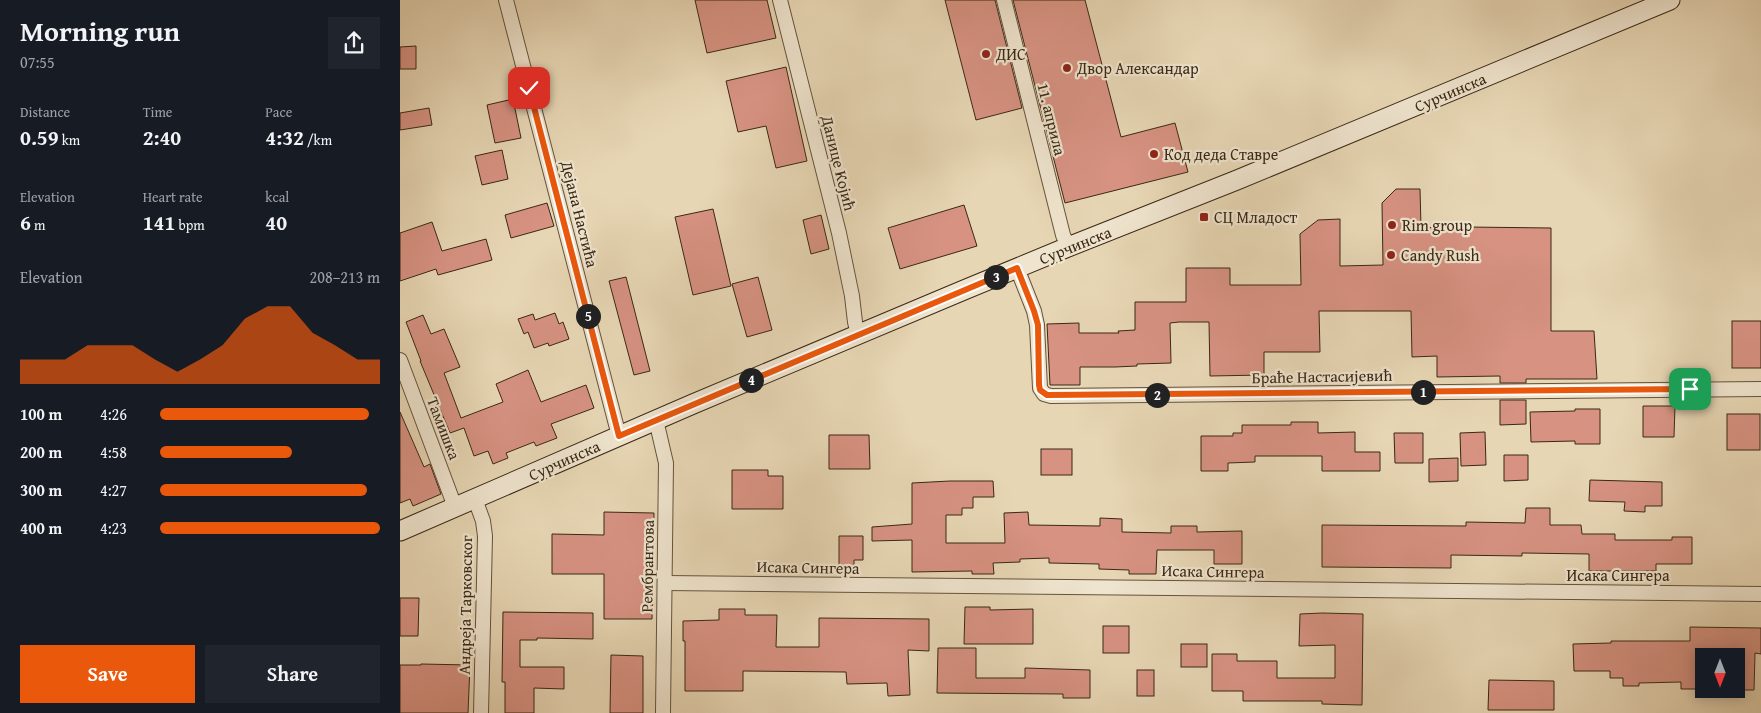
<!DOCTYPE html>
<meta charset="utf-8">
<style>
:root{--surface:#171b24;--page:#20242c;--text:#f1f3f6;--muted:#9ea1a6;--accent:#ea580c}
body{margin:0;font-family:"Gentium Book Plus",serif;background:var(--page);color:var(--text);height:100vh;display:flex;flex-direction:column;font-size:19px;white-space:nowrap}
*{box-sizing:border-box;margin:0}
p{font-size:16px;color:var(--muted)}
.icon{flex:none;width:28px;height:28px;fill:none;stroke:currentColor;stroke-width:2;stroke-linecap:round;stroke-linejoin:round}
.map{position:relative;flex:1;overflow:hidden}
.drawer{display:flex;flex-direction:column;background:var(--surface);width:400px}
.drawer>*{flex:none}
.needle{width:32px;rotate:180deg}
.fabs{position:absolute;left:1295px;top:648px;display:grid;gap:10px}
.fabs a{display:grid;place-items:center;width:50px;height:50px;border-radius:0px;background:var(--surface);box-shadow:0 2px 12px #0003;font-size:25px}
.pin{position:absolute;display:grid;place-items:center;width:42px;height:42px;color:#fff;margin:-21px;border-radius:10px;box-shadow:0 2px 8px #0006}
.km{position:absolute;width:25px;height:25px;margin:-12px;border-radius:50%;background:#222;color:#fff;font-size:14px;line-height:25px;text-align:center}
.round{display:grid;place-items:center;flex:none;width:52px;height:52px;border-radius:0px;background:var(--page)}
.head{display:flex;align-items:center;justify-content:space-between;height:85px;padding:0 20px}
h1{font-size:28px;font-weight:600;line-height:38px}
.stats{display:grid;grid-template-columns:repeat(3,1fr);gap:8px;height:85px;padding:5px 20px}
.stats div{display:grid;align-content:center}
.stats b{font-size:21px;font-weight:600}
.stats small{font-size:14px;font-weight:400}
.stats p{font-size:14px}
.chart{height:140px;padding:10px 20px}
.chart p{display:flex;justify-content:space-between}
.chart svg{width:100%;height:90px;margin-top:5px;fill:var(--accent);opacity:.7}
.primary-button{display:flex;gap:10px;margin-top:auto;padding:10px 20px}
.primary-button a{flex:1;height:58px;border-radius:0px;background:var(--accent);color:#fff;font-size:20px;font-weight:600;line-height:58px;text-align:center}
.primary-button a+a{background:var(--page);color:var(--text)}
ul{padding:0 20px;list-style:none;font-size:16px}
li{display:grid;grid-template-columns:80px 60px 1fr;align-items:center;height:38px}
li i{height:12px;border-radius:6px;background:var(--accent)}
main{display:flex;flex:1;min-height:0}
.map>svg:first-child{display:block}
.building{fill:#d79282;stroke:#392815}
.lines{fill:none;stroke-linecap:round;stroke-linejoin:round}
.street-casing{stroke:#64543d;stroke-width:16}
.secondary-casing{stroke:#392815;stroke-width:21}
.street{stroke:#efe4ce;stroke-width:14}
.secondary{stroke:#efe4ce;stroke-width:19}
.route-casing{stroke:#fff;stroke-width:10}
.route{stroke:#ea580c;stroke-width:6}
.poi-dot{fill:#8f2418;stroke:#efe4ce;stroke-width:2}
.labels{text-anchor:middle;stroke-width:4.5;stroke-linejoin:round;paint-order:stroke}
.poi-label{font-size:16px;fill:#392815;stroke:#efe4ce;text-anchor:start}
.street-label{font-size:16px;fill:#392815;stroke:#efe4ce}
</style>
<main>
<section class="drawer">
<div class="head"><div><h1>Morning run</h1><p>07:55</p></div><a class="round"><svg class="icon" aria-label="share" viewBox="0 0 24 24"><path d="M12 15V3M7 8l5-5 5 5M5 13v7h14v-7"/></svg></a></div>
<div class="stats">
<div><p>Distance</p><b>0.59<small> km</small></b></div>
<div><p>Time</p><b>2:40</b></div>
<div><p>Pace</p><b>4:32<small> /km</small></b></div>
</div>
<div class="stats">
<div><p>Elevation</p><b>6<small> m</small></b></div>
<div><p>Heart rate</p><b>141<small> bpm</small></b></div>
<div><p>kcal</p><b>40</b></div>
</div>
<div class="chart"><p><span>Elevation</span>208–213 m</p>
<svg viewBox="0 0 160 44" preserveAspectRatio="none"><path d="M0 44V32L10 32L20 32L30 25L40 25L50 25L60 32L70 38L80 32L90 25L100 12L110 6L120 6L130 19L140 25L150 32L160 32V44z"/></svg>
</div>
<ul>
<li><b>100 m</b>4:26<i style="width:95%"></i></li>
<li><b>200 m</b>4:58<i style="width:60%"></i></li>
<li><b>300 m</b>4:27<i style="width:94%"></i></li>
<li><b>400 m</b>4:23<i style="width:100%"></i></li>
</ul>
<div class="primary-button"><a>Save</a><a>Share</a></div>
</section>
<div class="map">
<svg width="1361" height="713" viewBox="0 0 1361 713">
<rect width="100%" height="100%" fill="#e7d6b4"/>
<filter id="stains"><feTurbulence type="fractalNoise" baseFrequency=".004" numOctaves="4"/><feColorMatrix values="0 0 0 0 .2 0 0 0 0 .09 0 0 0 0 .02 0 0 0 .5 -.17"/></filter>
<radialGradient id="worn" r=".72"><stop offset=".6" stop-color="#630" stop-opacity="0"/><stop offset="1" stop-color="#630" stop-opacity=".3"/></radialGradient>
<!-- building -->
<g class="building">
<path d="M 295,0 L 367,0 L 376,38 L 307,53 Z"/>
<path d="M 545,0 L 595,0 L 622,108 L 576,120 Z"/>
<path d="M 613,0 L 685,0 L 721,137 L 775,123 L 788,172 L 665,203 Z"/>
<path d="M 16,46 L 16,69 L 0,69 L 0,47 Z"/>
<path d="M 386,67 L 407,161 L 376,168 L 366,126 L 338,132 L 326,81 Z"/>
<path d="M 113,99 L 121,138 L 95,143 L 87,105 Z"/>
<path d="M 29,108 L 32,125 L 0,130 L 0,113 Z"/>
<path d="M 102,150 L 108,179 L 82,185 L 75,156 Z"/>
<path d="M 996,189 L 1020,189 L 1021,227 L 1067,229 L 1067,227 L 1151,228 L 1151,331 L 1194,331 L 1197,379 L 1126,379 L 1126,383 L 1100,383 L 1100,376 L 1037,377 L 1037,356 L 1012,357 L 1011,311 L 919,311 L 920,352 L 864,352 L 864,375 L 810,376 L 809,322 L 779,322 L 770,323 L 771,363 L 737,364 L 737,366 L 715,367 L 680,367 L 680,385 L 650,385 L 647,324 L 679,323 L 679,333 L 719,333 L 718,331 L 735,330 L 735,302 L 786,302 L 786,268 L 830,268 L 830,285 L 901,285 L 900,234 L 918,220 L 940,219 L 940,266 L 983,265 L 982,203 Z"/>
<path d="M 147,203 L 154,226 L 111,238 L 105,215 Z"/>
<path d="M 564,205 L 577,246 L 500,269 L 488,228 Z"/>
<path d="M 313,209 L 331,286 L 293,295 L 275,217 Z"/>
<path d="M 421,215 L 429,249 L 411,254 L 403,220 Z"/>
<path d="M 32,222 L 42,251 L 86,239 L 92,260 L 38,275 L 36,269 L 0,281 L 0,233 Z"/>
<path d="M 226,277 L 250,371 L 234,375 L 209,281 Z"/>
<path d="M 358,277 L 372,330 L 347,337 L 332,284 Z"/>
<path d="M 155,313 L 159,324 L 163,322 L 169,339 L 149,346 L 148,343 L 134,348 L 128,332 L 124,334 L 118,319 L 133,314 L 135,320 Z"/>
<path d="M 23,315 L 31,334 L 44,329 L 60,367 L 44,373 L 61,418 L 103,402 L 96,384 L 128,370 L 141,402 L 186,385 L 194,408 L 151,424 L 157,438 L 136,446 L 134,442 L 106,453 L 108,458 L 93,464 L 88,451 L 74,456 L 64,428 L 50,433 L 20,361 L 21,361 L 6,322 Z"/>
<rect x="1332" y="321" width="29" height="47"/>
<path d="M 1100,400 L 1126,400 L 1126,424 L 1100,425 Z"/>
<path d="M 1243,406 L 1275,406 L 1274,437 L 1243,437 Z"/>
<path d="M 1175,409 L 1200,409 L 1200,444 L 1175,444 L 1175,441 L 1131,442 L 1130,412 L 1175,411 Z"/>
<path d="M 0,412 L 24,467 L 30,464 L 41,494 L 13,506 L 10,499 L 0,503 Z"/>
<rect x="1327" y="414" width="33" height="36"/>
<path d="M 891,422 L 918,422 L 918,433 L 955,432 L 955,452 L 980,452 L 980,471 L 922,471 L 922,456 L 855,456 L 855,462 L 828,463 L 828,471 L 801,471 L 801,436 L 833,436 L 833,433 L 842,433 L 842,425 L 891,425 Z"/>
<path d="M 1085,432 L 1086,465 L 1061,466 L 1060,433 Z"/>
<path d="M 994,433 L 1023,433 L 1023,463 L 995,463 Z"/>
<path d="M 429,435 L 469,435 L 470,469 L 429,469 Z"/>
<rect x="641" y="449" width="31" height="26"/>
<path d="M 1104,455 L 1128,455 L 1128,480 L 1104,481 Z"/>
<path d="M 1058,458 L 1058,481 L 1029,482 L 1029,459 Z"/>
<path d="M 332,470 L 368,470 L 368,476 L 383,476 L 383,509 L 332,509 Z"/>
<path d="M 1190,480 L 1262,482 L 1262,506 L 1245,506 L 1245,512 L 1224,511 L 1225,502 L 1189,501 Z"/>
<path d="M 550,481 L 593,481 L 594,497 L 573,497 L 573,508 L 562,508 L 562,515 L 546,515 L 546,543 L 605,543 L 604,513 L 628,512 L 629,525 L 700,526 L 700,518 L 722,519 L 722,532 L 771,533 L 771,526 L 797,526 L 797,532 L 842,531 L 842,564 L 814,564 L 814,550 L 757,550 L 756,574 L 729,574 L 729,570 L 699,569 L 699,564 L 649,563 L 649,558 L 620,559 L 620,562 L 593,563 L 594,574 L 572,574 L 572,571 L 512,572 L 512,540 L 472,541 L 472,527 L 512,524 L 512,483 Z"/>
<path d="M 1126,508 L 1150,508 L 1150,525 L 1181,525 L 1182,534 L 1215,534 L 1215,540 L 1272,540 L 1272,537 L 1292,537 L 1292,564 L 1256,564 L 1256,571 L 1189,571 L 1189,554 L 1122,553 L 1122,556 L 1051,555 L 1051,568 L 922,567 L 922,525 L 1066,526 L 1066,522 L 1125,523 Z"/>
<path d="M 204,512 L 254,513 L 252,619 L 204,619 L 204,574 L 152,574 L 152,534 L 204,535 Z"/>
<path d="M 439,536 L 463,536 L 463,560 L 454,560 L 454,566 L 439,566 Z"/>
<path d="M 0,598 L 19,598 L 18,636 L 0,636 Z"/>
<path d="M 565,607 L 590,607 L 590,610 L 633,609 L 633,644 L 564,644 Z"/>
<path d="M 319,609 L 345,609 L 345,615 L 377,615 L 376,647 L 419,647 L 419,618 L 529,619 L 529,651 L 508,650 L 510,695 L 488,696 L 487,683 L 447,684 L 446,672 L 343,671 L 343,691 L 285,691 L 285,641 L 283,641 L 283,621 L 319,620 Z"/>
<path d="M 103,612 L 193,613 L 193,639 L 137,638 L 137,640 L 120,640 L 120,667 L 164,667 L 164,689 L 134,688 L 134,713 L 105,713 L 105,682 L 102,682 Z"/>
<path d="M 922,613 L 963,614 L 962,705 L 922,704 L 922,701 L 843,701 L 843,691 L 812,691 L 812,654 L 837,654 L 837,661 L 877,661 L 877,678 L 935,678 L 935,645 L 899,646 L 900,614 Z"/>
<rect x="703" y="626" width="26" height="27"/>
<path d="M 1290,627 L 1361,628 L 1361,654 L 1355,653 L 1354,690 L 1336,690 L 1336,652 L 1304,652 L 1304,689 L 1281,689 L 1281,682 L 1239,683 L 1239,686 L 1223,686 L 1223,678 L 1210,678 L 1210,671 L 1174,671 L 1173,644 L 1211,643 L 1211,641 L 1290,641 Z"/>
<rect x="781" y="644" width="26" height="23"/>
<path d="M 538,648 L 576,648 L 576,678 L 625,678 L 625,668 L 690,670 L 690,698 L 663,698 L 663,694 L 537,693 Z"/>
<path d="M 211,655 L 243,656 L 243,713 L 210,713 Z"/>
<path d="M 21,664 L 70,665 L 68,713 L 0,713 L 0,665 L 21,665 Z"/>
<rect x="737" y="670" width="17" height="26"/>
<path d="M 1089,680 L 1154,681 L 1154,710 L 1088,710 Z"/>
</g>
<g class="lines">
<defs>
<g id="street">
<path d="M 106,0 L 219,436"/>
<path d="M 380,0 L 439,233 L 452,296 L 455,322 L 458,335"/>
<path d="M 604,0 L 663,235 L 668,247"/>
<path d="M 617,268 L 634,311 L 637,325 L 640,388 L 644,394 L 651,396 L 1361,389"/>
<path d="M 0,360 L 55,507"/>
<path d="M 256,420 L 266,463 L 263,713"/>
<path d="M 75,499 L 83,521 L 85,536 L 81,713"/>
<path d="M 265,583 L 1361,594"/>
</g>
<path id="secondary" d="M 0,531 L 293,404 L 564,290 L 668,247 L 837,180 L 1270,0"/>
</defs>
<!-- street casing -->
<use href="#street" class="street-casing"/>
<!-- secondary casing -->
<use href="#secondary" class="secondary-casing"/>
<!-- street -->
<use href="#street" class="street"/>
<!-- secondary -->
<use href="#secondary" class="secondary"/>
</g>
<g class="lines">
<defs>
<path id="route" d="M 129,88 L 219,436 L 617,268 L 634,311 L 638,325 L 639,385 L 640,390 L 647,395 L 1290,389"/>
</defs>
<!-- route casing -->
<use href="#route" class="route-casing"/>
<!-- route -->
<use href="#route" class="route"/>
</g>
<!-- markers -->
<g class="poi-dot">
<circle cx="586" cy="54" r="5"/>
<circle cx="667" cy="68" r="5"/>
<circle cx="754" cy="154" r="5"/>
<rect x="799" y="212" width="10" height="10" rx="2.5"/>
<circle cx="992" cy="225" r="5"/>
<circle cx="991" cy="255" r="5"/>
</g>
<g class="labels">
<!-- poi labels -->
<g class="poi-label">
<text x="596" y="60">ДИС</text>
<text x="677" y="74">Двор Александар</text>
<text x="764" y="160">Код деда Ставре</text>
<text x="814" y="223">СЦ Младост</text>
<text x="1002" y="231">Rim group</text>
<text x="1001" y="261">Candy Rush</text>
</g>
<!-- street labels -->
<g class="street-label">
<text transform="translate(1050 92) rotate(-23)" y="6">Сурчинска</text>
<text transform="translate(652 119) rotate(76)" y="6">11. априла</text>
<text transform="translate(439 163) rotate(76)" y="6">Данице Којић</text>
<text transform="translate(180 214) rotate(76)" y="6">Дејана Настића</text>
<text transform="translate(675 245) rotate(-22)" y="6">Сурчинска</text>
<text transform="translate(922 376) rotate(-1)" y="6">Браће Настасијевић</text>
<text transform="translate(44 428) rotate(69)" y="6">Тамишка</text>
<text transform="translate(164 460) rotate(-24)" y="6">Сурчинска</text>
<text transform="translate(247 566) rotate(-89)" y="6">Рембрантова</text>
<text transform="translate(408 567) rotate(1)" y="6">Исака Сингера</text>
<text transform="translate(813 571) rotate(1)" y="6">Исака Сингера</text>
<text x="1218" y="581">Исака Сингера</text>
<text transform="translate(65 605) rotate(-89)" y="6">Андреја Тарковског</text>
</g>
</g>
<rect width="100%" height="100%" filter="url(#stains)"/>
<rect width="100%" height="100%" fill="url(#worn)"/>
</svg>
<div class="fabs">
<a><svg class="needle" viewBox="-14 -14 28 28"><path d="M0-13l5 13h-10z" fill="#e53935"/><path d="M0 13l5-13h-10z" fill="#9ea1a6"/></svg></a>
</div>
<div class="pin" style="left:1290px;top:389px;background:#1e9e55"><svg class="icon" aria-label="arrive" viewBox="0 0 24 24"><path d="M6 21V4h12l-3 4 3 4H6"/></svg></div>
<div class="pin" style="left:129px;top:88px;background:#d93025"><svg class="icon" aria-label="check" viewBox="0 0 24 24"><path d="M5 12l5 5 9-10"/></svg></div>
<b class="km" style="left:1023px;top:392px">1</b>
<b class="km" style="left:757px;top:395px">2</b>
<b class="km" style="left:596px;top:277px">3</b>
<b class="km" style="left:351px;top:380px">4</b>
<b class="km" style="left:188px;top:316px">5</b>
</div>
</main>
